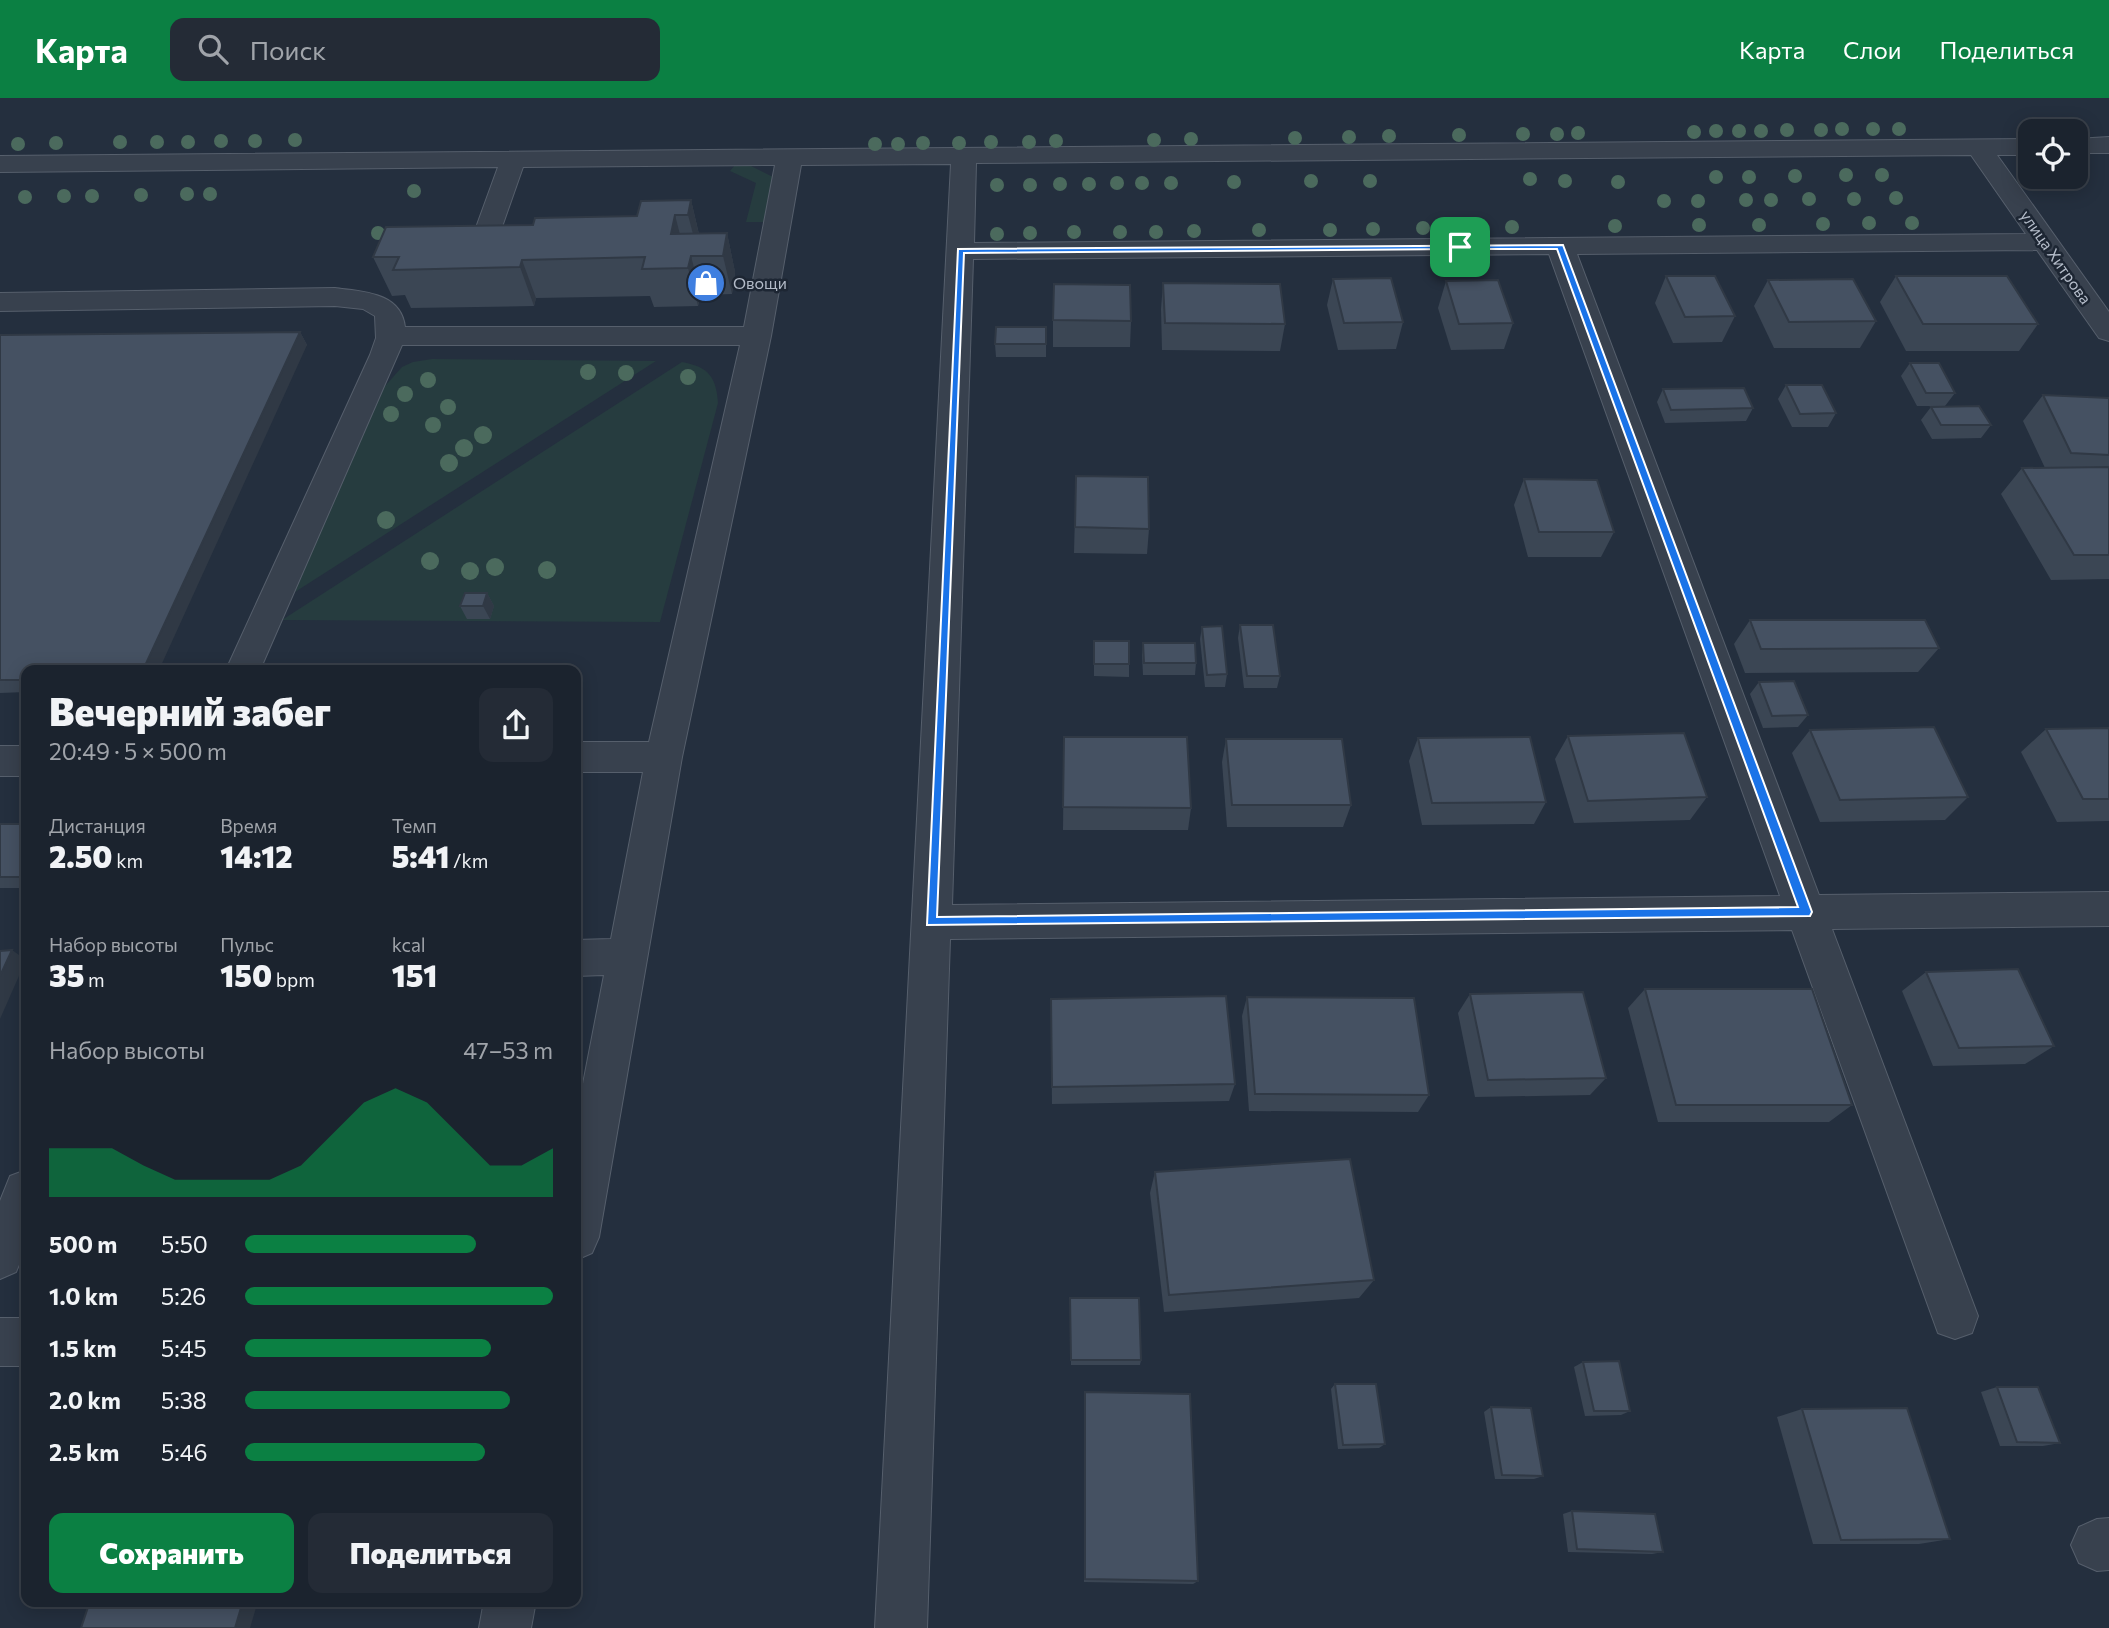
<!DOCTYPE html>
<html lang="ru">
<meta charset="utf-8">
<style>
:root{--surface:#1b232e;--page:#242b36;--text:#f1f3f6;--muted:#a0a4aa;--line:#39404a;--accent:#0b8043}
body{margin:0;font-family:Commissioner,sans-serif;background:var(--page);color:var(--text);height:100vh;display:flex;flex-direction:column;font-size:26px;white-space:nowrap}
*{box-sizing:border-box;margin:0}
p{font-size:23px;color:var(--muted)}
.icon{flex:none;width:38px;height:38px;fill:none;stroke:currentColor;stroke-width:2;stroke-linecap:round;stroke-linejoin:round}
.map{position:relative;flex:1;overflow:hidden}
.side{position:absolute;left:21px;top:567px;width:560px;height:942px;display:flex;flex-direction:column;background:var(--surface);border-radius:14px;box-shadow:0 4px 18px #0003,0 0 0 2px var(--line)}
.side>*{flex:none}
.fabs{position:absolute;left:2018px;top:21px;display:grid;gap:14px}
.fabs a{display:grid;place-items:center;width:70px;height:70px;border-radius:14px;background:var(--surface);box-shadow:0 4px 18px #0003,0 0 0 2px var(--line);font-size:35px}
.pin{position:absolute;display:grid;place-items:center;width:60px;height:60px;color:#fff;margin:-30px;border-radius:14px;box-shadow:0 4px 10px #0006}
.round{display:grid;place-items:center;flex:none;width:74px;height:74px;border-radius:14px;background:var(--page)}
.overview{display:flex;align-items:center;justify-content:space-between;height:119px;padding:0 28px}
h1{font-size:38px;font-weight:800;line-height:52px}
.figures{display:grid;grid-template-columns:repeat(3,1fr);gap:10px;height:119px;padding:7px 28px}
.figures div{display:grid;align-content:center}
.figures b{font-size:30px;font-weight:800}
.figures small{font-size:19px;font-weight:400}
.figures p{font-size:19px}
.chart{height:196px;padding:14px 28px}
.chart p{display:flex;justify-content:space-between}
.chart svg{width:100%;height:126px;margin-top:7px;fill:var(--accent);opacity:.7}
.action{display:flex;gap:14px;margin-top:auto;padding:14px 28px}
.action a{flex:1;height:80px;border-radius:14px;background:var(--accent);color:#fff;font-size:28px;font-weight:800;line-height:80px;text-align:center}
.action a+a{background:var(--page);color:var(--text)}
ul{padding:0 28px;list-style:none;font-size:23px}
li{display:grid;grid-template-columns:112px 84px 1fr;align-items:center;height:52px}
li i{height:18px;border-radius:9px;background:var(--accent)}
header{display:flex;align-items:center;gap:42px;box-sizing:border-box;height:98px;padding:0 35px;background:var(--accent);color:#fff}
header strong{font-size:33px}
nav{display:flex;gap:38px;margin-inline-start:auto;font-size:24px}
.search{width:490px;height:63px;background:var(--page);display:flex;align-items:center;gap:18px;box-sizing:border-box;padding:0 24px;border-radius:14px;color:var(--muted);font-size:26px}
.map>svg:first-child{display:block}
.green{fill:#263c3f}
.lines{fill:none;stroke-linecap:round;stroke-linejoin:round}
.minor-casing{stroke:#565f6c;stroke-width:2}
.minor{fill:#38414e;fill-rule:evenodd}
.tree{fill:#4b6a5d}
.wall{fill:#3b4654}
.shaded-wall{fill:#303945}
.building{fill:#455162;stroke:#303945;stroke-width:2}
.route{fill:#1a73e8;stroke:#fff;stroke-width:2;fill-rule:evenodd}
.labels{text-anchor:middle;stroke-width:5;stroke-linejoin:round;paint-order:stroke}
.far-street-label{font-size:16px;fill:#b4bcc9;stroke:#1d2633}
.far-poi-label{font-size:16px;fill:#b4bcc9;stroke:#1d2633;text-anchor:start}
</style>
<header>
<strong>Карта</strong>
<div class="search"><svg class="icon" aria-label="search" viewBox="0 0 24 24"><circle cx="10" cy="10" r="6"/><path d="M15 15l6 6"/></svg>Поиск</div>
<nav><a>Карта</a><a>Слои</a><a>Поделиться</a></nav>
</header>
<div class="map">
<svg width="2109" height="1530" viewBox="0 0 2109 1530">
<rect width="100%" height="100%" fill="#242f3e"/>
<!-- green -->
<g class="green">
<path d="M 739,62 L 773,79 L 764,124 L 746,124 L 756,85 L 730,73 Z"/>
<path d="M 432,261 L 656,263 L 295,494 L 378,296 L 402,269 L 413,264 Z"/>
<path d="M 682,264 C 709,269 716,279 718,305 L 660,524 L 282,522 Z"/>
</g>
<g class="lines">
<defs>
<g id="minor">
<path d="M 2109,39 L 2109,55 L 2076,55 L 2076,41 Z"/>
<path d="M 2030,41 L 2030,57 L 1997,57 L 2109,214 L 2109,243 L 2099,240 L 2037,152 L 1577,156 L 1819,797 L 2109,794 L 2109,828 L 1832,831 L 1978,1218 L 1972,1235 L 1955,1241 L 1938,1235 L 1792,832 L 950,841 L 927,1530 L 875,1530 L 951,66 L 801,67 L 771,238 L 682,659 L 599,1139 L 592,1155 L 576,1162 L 576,1022 L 604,877 L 576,878 L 576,842 L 611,841 L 643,674 L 576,674 L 576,644 L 649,644 L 740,247 L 402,247 L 260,572 L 226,572 L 370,257 L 376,240 L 375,218 L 363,211 L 335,208 L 0,213 L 0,195 L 335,190 C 363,194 401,194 405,229 L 744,229 L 775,67 L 523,69 L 496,146 L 493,152 L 483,154 L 473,152 L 470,146 L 498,69 L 0,74 L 0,58 ZM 1971,57 L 2026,136 L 974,145 L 976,65 ZM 1549,156 L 1780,798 L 952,807 L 973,161 Z"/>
<rect x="0" y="648" width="26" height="30"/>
<path d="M 26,1072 L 26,1150 L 16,1174 L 0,1181 L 0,1103 L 10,1078 Z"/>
<rect x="0" y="1220" width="26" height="48"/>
<path d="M 2109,1420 L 2109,1472 L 2097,1473 L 2079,1465 L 2071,1447 L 2079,1429 L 2097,1421 Z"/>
<path d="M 484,1503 L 536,1503 L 531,1530 L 479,1530 Z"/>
</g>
</defs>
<!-- minor casing -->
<use href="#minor" class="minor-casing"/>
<!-- minor -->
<use href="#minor" class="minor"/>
</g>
<!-- trees -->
<g class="tree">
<circle cx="1842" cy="31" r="7"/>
<circle cx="1873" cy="31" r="7"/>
<circle cx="1899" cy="31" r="7"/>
<circle cx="1787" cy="32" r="7"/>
<circle cx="1821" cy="32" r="7"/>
<circle cx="1716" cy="33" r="7"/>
<circle cx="1739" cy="33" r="7"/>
<circle cx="1761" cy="33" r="7"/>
<circle cx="1694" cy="34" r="7"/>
<circle cx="1578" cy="35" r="7"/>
<circle cx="1523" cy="36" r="7"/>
<circle cx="1557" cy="36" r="7"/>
<circle cx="1459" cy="37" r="7"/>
<circle cx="1389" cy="38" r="7"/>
<circle cx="1349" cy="39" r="7"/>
<circle cx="1295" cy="40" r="7"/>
<circle cx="1191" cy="41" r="7"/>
<circle cx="295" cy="42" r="7"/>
<circle cx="1154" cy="42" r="7"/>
<circle cx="221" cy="43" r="7"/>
<circle cx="255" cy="43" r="7"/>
<circle cx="1056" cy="43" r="7"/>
<circle cx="120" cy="44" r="7"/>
<circle cx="157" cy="44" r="7"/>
<circle cx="188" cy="44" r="7"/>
<circle cx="991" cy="44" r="7"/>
<circle cx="1029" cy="44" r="7"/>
<circle cx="56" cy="45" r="7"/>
<circle cx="923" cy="45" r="7"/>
<circle cx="959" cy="45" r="7"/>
<circle cx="18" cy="46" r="7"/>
<circle cx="875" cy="46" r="7"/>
<circle cx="898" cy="46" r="7"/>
<circle cx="1846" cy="77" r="7"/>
<circle cx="1882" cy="77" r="7"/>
<circle cx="1795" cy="78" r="7"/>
<circle cx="1716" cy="79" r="7"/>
<circle cx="1749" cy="79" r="7"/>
<circle cx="1530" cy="81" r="7"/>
<circle cx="1311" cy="83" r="7"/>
<circle cx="1370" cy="83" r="7"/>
<circle cx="1565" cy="83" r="7"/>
<circle cx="1234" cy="84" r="7"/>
<circle cx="1618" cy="84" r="7"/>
<circle cx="1117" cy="85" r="7"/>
<circle cx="1142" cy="85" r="7"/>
<circle cx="1171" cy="85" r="7"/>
<circle cx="1060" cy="86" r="7"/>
<circle cx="1089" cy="86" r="7"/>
<circle cx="997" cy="87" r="7"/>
<circle cx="1030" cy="87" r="7"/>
<circle cx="414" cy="93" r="7"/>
<circle cx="187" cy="96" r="7"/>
<circle cx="210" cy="96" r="7"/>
<circle cx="141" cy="97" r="7"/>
<circle cx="64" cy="98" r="7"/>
<circle cx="92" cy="98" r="7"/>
<circle cx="25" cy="99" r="7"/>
<circle cx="1896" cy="100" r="7"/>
<circle cx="1809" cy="101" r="7"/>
<circle cx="1854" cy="101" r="7"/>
<circle cx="1746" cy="102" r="7"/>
<circle cx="1771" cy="102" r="7"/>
<circle cx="1664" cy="103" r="7"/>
<circle cx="1698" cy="103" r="7"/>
<circle cx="1869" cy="125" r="7"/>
<circle cx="1912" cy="125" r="7"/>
<circle cx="1823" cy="126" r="7"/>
<circle cx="1699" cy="127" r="7"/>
<circle cx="1759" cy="127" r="7"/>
<circle cx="1615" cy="128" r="7"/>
<circle cx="1512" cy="129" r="7"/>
<circle cx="1423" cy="130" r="7"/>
<circle cx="1454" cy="130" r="7"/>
<circle cx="1373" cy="131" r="7"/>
<circle cx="1259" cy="132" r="7"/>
<circle cx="1330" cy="132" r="7"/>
<circle cx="1194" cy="133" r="7"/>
<circle cx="1074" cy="134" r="7"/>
<circle cx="1120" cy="134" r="7"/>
<circle cx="1156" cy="134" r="7"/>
<circle cx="378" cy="135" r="7"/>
<circle cx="1030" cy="135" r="7"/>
<circle cx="997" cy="136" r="7"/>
<circle cx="588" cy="274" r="8"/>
<circle cx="626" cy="275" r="8"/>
<circle cx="688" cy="279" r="8"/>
<circle cx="428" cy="282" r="8"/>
<circle cx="405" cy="296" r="8"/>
<circle cx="448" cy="309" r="8"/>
<circle cx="391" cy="316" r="8"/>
<circle cx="433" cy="327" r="8"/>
<circle cx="483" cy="337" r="9"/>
<circle cx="464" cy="350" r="9"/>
<circle cx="449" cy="365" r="9"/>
<circle cx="386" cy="422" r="9"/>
<circle cx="430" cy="463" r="9"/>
<circle cx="495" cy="469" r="9"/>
<circle cx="547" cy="472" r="9"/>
<circle cx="470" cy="473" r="9"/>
</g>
<!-- wall -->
<g class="wall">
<path d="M 691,102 L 699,136 L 727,135 L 735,174 L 732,196 L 701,197 L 698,208 L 654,209 L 650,198 L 536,200 L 534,208 L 411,210 L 405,197 L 392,198 L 373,159 L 533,127 L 637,118 Z"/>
<path d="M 1666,178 L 1735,218 L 1722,244 L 1673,245 L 1655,205 Z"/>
<path d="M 1896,178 L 2038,226 L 2019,253 L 1906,253 L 1880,204 Z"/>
<path d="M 1333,181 L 1403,224 L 1396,251 L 1338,252 L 1327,207 Z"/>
<path d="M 1768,182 L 1876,223 L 1860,250 L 1774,250 L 1754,208 Z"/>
<path d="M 1446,183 L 1513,225 L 1504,251 L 1451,252 L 1438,210 Z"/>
<path d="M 1163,185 L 1285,226 L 1280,253 L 1162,252 L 1161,211 Z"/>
<path d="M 1053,222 L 1131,223 L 1130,249 L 1053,249 Z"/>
<path d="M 1046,229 L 1046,259 L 996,259 L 995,246 Z"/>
<path d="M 300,234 L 307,247 L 26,572 L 26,594 L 0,595 L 0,237 Z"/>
<path d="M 1910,265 L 1955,295 L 1945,308 L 1917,308 L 1901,278 Z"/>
<path d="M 1786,287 L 1836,315 L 1828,329 L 1792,329 L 1778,301 Z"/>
<path d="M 1663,291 L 1753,310 L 1746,323 L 1665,325 L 1657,304 Z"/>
<path d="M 2043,297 L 2109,300 L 2109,481 L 2051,482 L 2001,396 L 2022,370 L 2045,370 L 2023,323 Z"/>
<path d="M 1931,309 L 1991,327 L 1981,340 L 1932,341 L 1921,322 Z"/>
<path d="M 1076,378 L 1149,431 L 1147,456 L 1074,455 Z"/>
<path d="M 1524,381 L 1614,434 L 1601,459 L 1528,459 L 1514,407 Z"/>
<path d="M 487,495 L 494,508 L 490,521 L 467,521 L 460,508 Z"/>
<path d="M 1750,522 L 1939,550 L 1918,574 L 1745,575 L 1734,546 Z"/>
<path d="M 1240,527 L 1280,578 L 1277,590 L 1244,590 L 1238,540 Z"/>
<path d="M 1202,529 L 1227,576 L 1225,589 L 1205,589 L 1200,541 Z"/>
<path d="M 1094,543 L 1129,566 L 1129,579 L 1094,578 Z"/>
<path d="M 1143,545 L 1196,565 L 1195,577 L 1143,577 L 1142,557 Z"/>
<path d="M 1759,584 L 1808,617 L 1798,629 L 1763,630 L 1750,596 Z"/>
<path d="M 2109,630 L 2109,723 L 2057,724 L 2021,654 L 2046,631 Z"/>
<path d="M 1810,632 L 1968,699 L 1945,722 L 1820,724 L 1792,655 Z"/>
<path d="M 1568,638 L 1707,699 L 1690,722 L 1574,725 L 1555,661 Z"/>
<path d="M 1064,639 L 1191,710 L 1188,732 L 1063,732 Z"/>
<path d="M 1418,640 L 1546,704 L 1534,726 L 1422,727 L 1409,663 Z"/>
<path d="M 1226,641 L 1351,707 L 1343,729 L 1227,729 L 1222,664 Z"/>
<rect x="0" y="726" width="26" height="64"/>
<path d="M 1926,874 L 2054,948 L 2025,966 L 1933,968 L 1902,893 Z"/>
<path d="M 1645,891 L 1852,1007 L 1829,1024 L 1658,1024 L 1628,910 Z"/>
<path d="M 1470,896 L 1606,980 L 1590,997 L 1475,999 L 1458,915 Z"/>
<path d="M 1247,899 L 1429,997 L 1418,1014 L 1249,1013 L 1242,918 Z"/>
<path d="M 1051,901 L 1235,986 L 1229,1003 L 1052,1006 Z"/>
<path d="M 1155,1074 L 1374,1182 L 1359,1200 L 1164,1214 L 1150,1095 Z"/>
<path d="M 1070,1200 L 1141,1262 L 1140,1267 L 1071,1267 Z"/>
<path d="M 1583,1264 L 1630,1313 L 1621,1317 L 1585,1318 L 1574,1269 Z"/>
<path d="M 1335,1286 L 1385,1346 L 1379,1350 L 1338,1351 L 1331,1291 Z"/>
<path d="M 1997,1289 L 2060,1345 L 2043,1348 L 2000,1348 L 1981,1294 Z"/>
<path d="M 1085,1294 L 1198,1483 L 1193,1486 L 1084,1484 L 1084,1304 Z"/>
<path d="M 1491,1309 L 1543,1378 L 1534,1381 L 1495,1381 L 1484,1314 Z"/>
<path d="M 1802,1311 L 1950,1441 L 1919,1446 L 1813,1446 L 1777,1319 Z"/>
<path d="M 1572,1413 L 1663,1454 L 1652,1456 L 1568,1454 L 1563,1416 Z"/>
</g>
<!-- shaded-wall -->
<g class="shaded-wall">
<path d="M 691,102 L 700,141 L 698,155 L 688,117 Z"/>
<path d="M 675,117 L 685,156 L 671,136 Z"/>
<path d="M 727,135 L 735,174 L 732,196 L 723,158 Z"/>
<path d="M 691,158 L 701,197 L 698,208 L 688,170 Z"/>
<path d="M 522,162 L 536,200 L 534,208 L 520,169 Z"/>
<path d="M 300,234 L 307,247 L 159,572 L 143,572 Z"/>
<path d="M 487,495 L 494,508 L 490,521 L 483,508 Z"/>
<path d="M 12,852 L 26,862 L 0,921 L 0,878 Z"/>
<path d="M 243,1503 L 258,1503 L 250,1530 L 235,1530 Z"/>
</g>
<!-- building -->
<g class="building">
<path d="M 691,102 L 688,117 L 675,117 L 671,136 L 727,135 L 723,158 L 691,158 L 688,170 L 642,171 L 645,159 L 522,162 L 520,169 L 393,172 L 399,159 L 373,159 L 386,129 L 533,127 L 535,120 L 637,118 L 641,103 Z"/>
<path d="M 1666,178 L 1715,178 L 1735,218 L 1685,219 Z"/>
<path d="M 1896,178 L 2007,178 L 2038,226 L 1923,226 Z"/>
<path d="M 1391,180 L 1403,224 L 1344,225 L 1333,181 Z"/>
<path d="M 1853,181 L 1876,223 L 1789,224 L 1768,182 Z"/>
<path d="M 1498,182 L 1513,225 L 1459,226 L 1446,183 Z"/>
<path d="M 1163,185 L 1280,186 L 1285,226 L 1165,225 Z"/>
<path d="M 1054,186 L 1130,187 L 1131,223 L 1053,222 Z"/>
<path d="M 996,229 L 1046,229 L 1046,246 L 995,246 Z"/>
<path d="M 300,234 L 143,572 L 26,572 L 26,582 L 0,582 L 0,237 Z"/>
<path d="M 1910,265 L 1939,265 L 1955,295 L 1926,295 Z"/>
<path d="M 1786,287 L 1822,287 L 1836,315 L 1800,316 Z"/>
<path d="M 1744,290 L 1753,310 L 1671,312 L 1663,291 Z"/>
<path d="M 2043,297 L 2109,300 L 2109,357 L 2071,355 Z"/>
<path d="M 1979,308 L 1991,327 L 1941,327 L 1931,309 Z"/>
<path d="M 2108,369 L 2109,370 L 2109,457 L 2074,457 L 2022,370 Z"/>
<path d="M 1076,378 L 1148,379 L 1149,431 L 1075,429 Z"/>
<path d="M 1524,381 L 1597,382 L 1614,434 L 1539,434 Z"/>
<path d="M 465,495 L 487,495 L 483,508 L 460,508 Z"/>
<path d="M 1750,522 L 1925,522 L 1939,550 L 1761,551 Z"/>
<path d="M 1240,527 L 1273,527 L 1280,578 L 1247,578 Z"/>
<path d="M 1222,528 L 1227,576 L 1207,577 L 1202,529 Z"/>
<rect x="1094" y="543" width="35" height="23"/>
<path d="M 1143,545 L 1195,545 L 1196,565 L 1144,565 Z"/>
<path d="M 1794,583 L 1808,617 L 1772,618 L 1759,584 Z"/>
<path d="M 1934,629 L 1968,699 L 1840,702 L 1810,632 Z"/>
<path d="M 2109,630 L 2109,701 L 2083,701 L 2046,631 Z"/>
<path d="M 1684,635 L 1707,699 L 1588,703 L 1568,638 Z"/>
<path d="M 1064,639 L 1187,639 L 1191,710 L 1063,709 Z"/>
<path d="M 1530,639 L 1546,704 L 1432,705 L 1418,640 Z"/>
<path d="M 1226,641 L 1342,641 L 1351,707 L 1232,707 Z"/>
<rect x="0" y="726" width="26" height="53"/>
<path d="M 12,852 L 0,878 L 0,853 Z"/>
<path d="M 2018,871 L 2054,948 L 1959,950 L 1926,874 Z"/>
<path d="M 1645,891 L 1812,891 L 1852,1007 L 1676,1007 Z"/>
<path d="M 1583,894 L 1606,980 L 1488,982 L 1470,896 Z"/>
<path d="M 1226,898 L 1235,986 L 1052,989 L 1051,901 Z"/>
<path d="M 1247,899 L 1414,900 L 1429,997 L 1255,996 Z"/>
<path d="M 1350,1061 L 1374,1182 L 1169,1197 L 1155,1074 Z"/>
<path d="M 1070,1200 L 1139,1200 L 1141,1262 L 1071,1262 Z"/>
<path d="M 1619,1263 L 1630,1313 L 1594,1313 L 1583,1264 Z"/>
<path d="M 1335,1286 L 1376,1286 L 1385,1346 L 1343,1347 Z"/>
<path d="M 1997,1289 L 2038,1289 L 2060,1345 L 2017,1344 Z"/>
<path d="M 1085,1294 L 1190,1296 L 1198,1483 L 1085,1481 Z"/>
<path d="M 1491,1309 L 1531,1310 L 1543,1378 L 1502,1377 Z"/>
<path d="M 1907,1310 L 1950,1441 L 1841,1442 L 1802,1311 Z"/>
<path d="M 1572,1413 L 1655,1416 L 1663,1454 L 1577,1451 Z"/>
<path d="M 90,1503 L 243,1503 L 235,1530 L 81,1530 Z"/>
</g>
<!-- route -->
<path class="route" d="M 1563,147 L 1812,814 L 1810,818 L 927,827 L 958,151 ZM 1460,151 L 1557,151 L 1798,809 L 937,819 L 964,155 Z"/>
<!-- icons -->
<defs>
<symbol id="shop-disc" viewBox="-11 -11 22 22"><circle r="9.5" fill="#3f7fe0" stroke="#1d2633"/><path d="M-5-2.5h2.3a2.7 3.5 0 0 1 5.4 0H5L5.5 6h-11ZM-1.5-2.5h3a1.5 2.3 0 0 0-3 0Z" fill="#fff"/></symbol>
</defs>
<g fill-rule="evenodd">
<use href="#shop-disc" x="684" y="163" width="44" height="44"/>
</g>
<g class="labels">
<!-- far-street labels -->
<g class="far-street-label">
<text transform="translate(2056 159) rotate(55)" y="6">улица Хитрова</text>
</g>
<!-- far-poi labels -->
<g class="far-poi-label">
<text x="733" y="191">Овощи</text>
</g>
</g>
</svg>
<div class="fabs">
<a><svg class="icon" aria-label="locate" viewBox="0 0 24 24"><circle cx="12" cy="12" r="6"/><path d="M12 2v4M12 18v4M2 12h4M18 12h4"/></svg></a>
</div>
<div class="pin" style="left:1460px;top:149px;background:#1e9e55"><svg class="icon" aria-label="arrive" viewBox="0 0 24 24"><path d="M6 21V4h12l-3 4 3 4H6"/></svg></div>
<section class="side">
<div class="overview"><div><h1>Вечерний забег</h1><p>20:49 · 5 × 500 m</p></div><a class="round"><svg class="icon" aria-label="share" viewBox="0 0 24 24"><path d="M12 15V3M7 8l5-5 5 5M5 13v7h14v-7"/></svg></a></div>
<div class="figures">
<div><p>Дистанция</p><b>2.50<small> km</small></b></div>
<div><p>Время</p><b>14:12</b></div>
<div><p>Темп</p><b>5:41<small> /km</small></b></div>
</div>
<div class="figures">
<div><p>Набор высоты</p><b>35<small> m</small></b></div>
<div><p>Пульс</p><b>150<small> bpm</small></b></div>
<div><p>kcal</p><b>151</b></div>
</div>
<div class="chart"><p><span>Набор высоты</span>47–53 m</p>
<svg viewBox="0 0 160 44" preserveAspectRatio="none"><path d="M0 44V27L10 27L20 27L30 33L40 38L50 38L60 38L70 38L80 33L90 22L100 11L110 6L120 11L130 22L140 33L150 33L160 27V44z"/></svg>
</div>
<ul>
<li><b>500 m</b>5:50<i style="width:75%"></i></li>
<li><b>1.0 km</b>5:26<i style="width:100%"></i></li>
<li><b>1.5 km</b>5:45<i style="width:80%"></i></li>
<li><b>2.0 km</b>5:38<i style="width:86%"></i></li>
<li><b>2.5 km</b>5:46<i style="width:78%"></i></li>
</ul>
<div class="action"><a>Сохранить</a><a>Поделиться</a></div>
</section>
</div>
